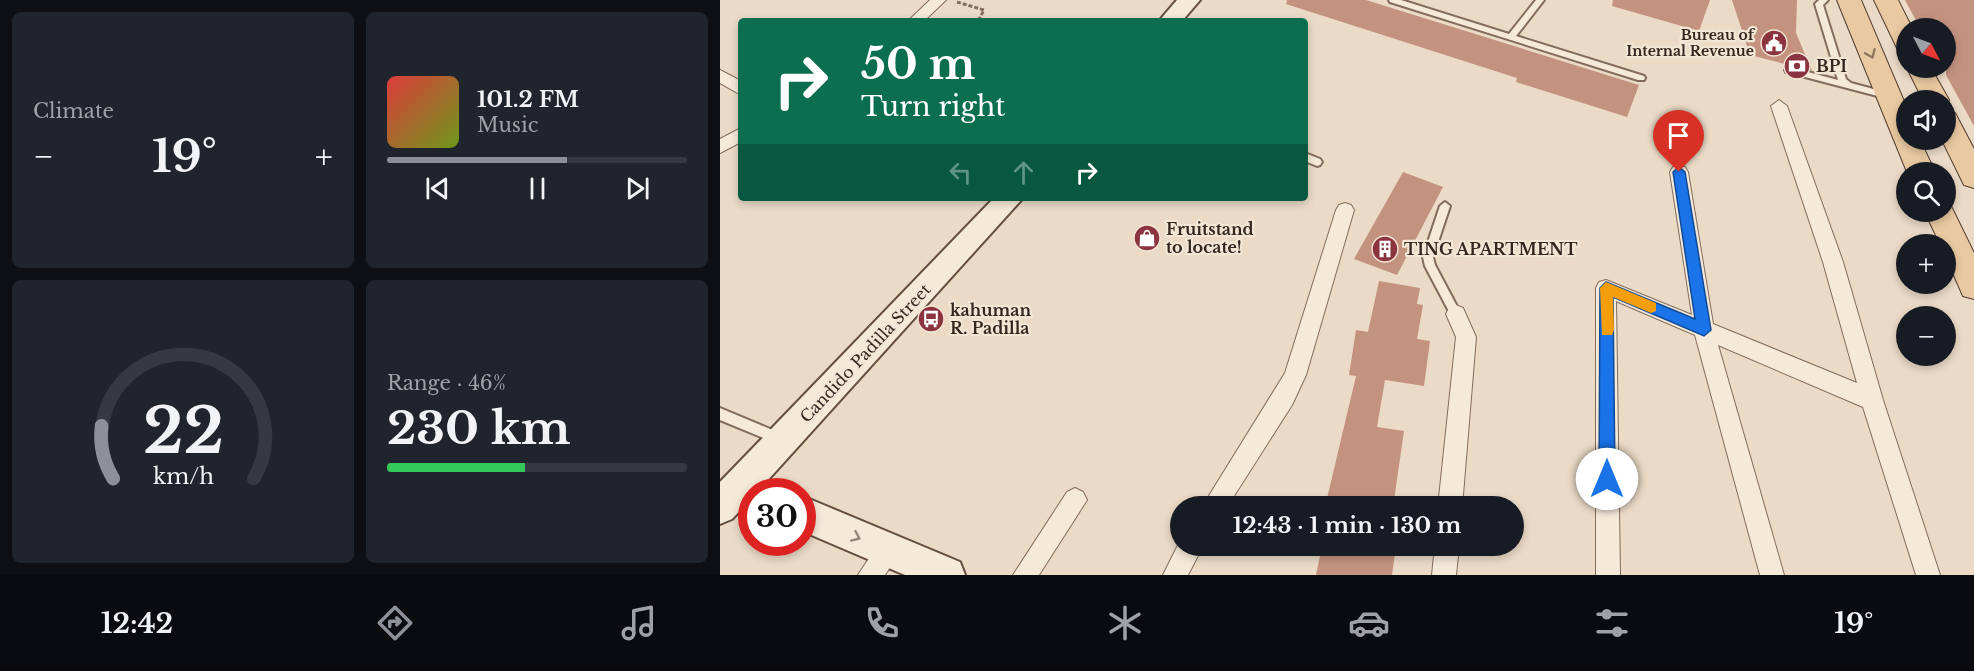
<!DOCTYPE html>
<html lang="en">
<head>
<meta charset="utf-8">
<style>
	:root { --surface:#171b24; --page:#20242c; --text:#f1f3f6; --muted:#9ea1a6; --line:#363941; --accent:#8c9099 }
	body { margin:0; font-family:"Libre Baskerville",serif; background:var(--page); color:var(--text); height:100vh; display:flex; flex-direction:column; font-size:22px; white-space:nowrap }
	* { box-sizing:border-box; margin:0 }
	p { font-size:20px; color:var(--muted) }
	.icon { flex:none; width:33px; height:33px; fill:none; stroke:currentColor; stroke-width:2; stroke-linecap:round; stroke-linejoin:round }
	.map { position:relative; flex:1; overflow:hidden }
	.panel { display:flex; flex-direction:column; gap:12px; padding:12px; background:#0d0f14; width:720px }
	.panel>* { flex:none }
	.guide { position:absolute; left:18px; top:18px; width:570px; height:183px; border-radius:6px; box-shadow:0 3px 9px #0003; background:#0b6e4f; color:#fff; overflow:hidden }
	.needle { width:39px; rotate:131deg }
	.controls { position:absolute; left:1176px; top:18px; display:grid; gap:12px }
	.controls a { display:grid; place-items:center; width:60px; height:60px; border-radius:50%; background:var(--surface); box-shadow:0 3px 9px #0003; font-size:30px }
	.speed { position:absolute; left:18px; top:478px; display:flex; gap:12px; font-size:30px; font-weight:700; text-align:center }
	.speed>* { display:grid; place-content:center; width:78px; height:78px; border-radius:50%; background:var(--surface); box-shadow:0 3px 9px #0003; line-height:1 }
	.speed .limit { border:9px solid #d22; background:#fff; color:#111 }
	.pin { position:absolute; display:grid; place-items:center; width:51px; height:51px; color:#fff; margin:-62px -26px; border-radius:50% 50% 50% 0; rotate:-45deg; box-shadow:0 0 6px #0007 }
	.pin .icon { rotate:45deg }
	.me { position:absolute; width:66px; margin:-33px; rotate:0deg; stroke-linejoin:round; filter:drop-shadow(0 0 4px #0008) }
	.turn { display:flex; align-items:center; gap:21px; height:126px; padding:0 24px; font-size:27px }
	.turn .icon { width:78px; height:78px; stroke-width:2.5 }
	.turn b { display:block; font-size:42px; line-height:51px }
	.lanes { display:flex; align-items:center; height:57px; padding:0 24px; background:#0003; justify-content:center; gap:30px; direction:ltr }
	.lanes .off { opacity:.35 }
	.big { font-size:45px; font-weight:800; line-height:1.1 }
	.panel .widget { flex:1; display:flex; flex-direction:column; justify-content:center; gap:9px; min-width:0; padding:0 21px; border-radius:9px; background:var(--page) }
	.panel .dial { align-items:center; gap:0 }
	.dial svg { height:156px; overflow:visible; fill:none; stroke:var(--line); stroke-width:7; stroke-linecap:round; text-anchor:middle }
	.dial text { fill:var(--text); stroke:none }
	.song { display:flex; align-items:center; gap:18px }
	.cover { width:72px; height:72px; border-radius:9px; background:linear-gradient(135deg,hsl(0 70% 55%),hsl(80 70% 35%)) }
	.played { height:6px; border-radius:3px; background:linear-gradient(90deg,var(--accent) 60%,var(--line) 60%) }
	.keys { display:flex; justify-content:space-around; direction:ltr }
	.heat { display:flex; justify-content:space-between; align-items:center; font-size:33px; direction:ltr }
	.charge { height:9px; border-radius:4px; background:linear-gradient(90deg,#34c759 46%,var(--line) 0) }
	.panel .tiles { flex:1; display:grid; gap:12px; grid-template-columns:repeat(2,1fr) }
	.trip { position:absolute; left:450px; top:496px; width:354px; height:60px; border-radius:30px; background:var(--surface); box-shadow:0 3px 9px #0003; font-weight:800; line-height:60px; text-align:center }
	.tab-bar { display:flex; height:96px; justify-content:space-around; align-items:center; background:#090b0e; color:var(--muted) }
	.tab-bar .icon { width:42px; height:42px }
	.tab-bar .selected { color:var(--accent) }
	.tab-bar b { font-size:27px; color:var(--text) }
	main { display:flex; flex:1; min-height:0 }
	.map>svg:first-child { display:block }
</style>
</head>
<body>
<main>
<section class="panel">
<div class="tiles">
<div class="widget"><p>Climate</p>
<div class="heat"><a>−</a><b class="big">19°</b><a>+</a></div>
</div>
<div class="widget">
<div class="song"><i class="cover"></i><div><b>101.2 FM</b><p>Music</p></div></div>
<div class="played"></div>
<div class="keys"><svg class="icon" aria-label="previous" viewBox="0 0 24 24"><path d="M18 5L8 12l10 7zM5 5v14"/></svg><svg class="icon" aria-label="pause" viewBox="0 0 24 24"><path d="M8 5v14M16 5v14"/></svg><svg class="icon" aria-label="next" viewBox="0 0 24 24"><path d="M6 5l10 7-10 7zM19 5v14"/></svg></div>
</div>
<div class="widget dial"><svg viewBox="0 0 100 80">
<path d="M14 69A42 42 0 1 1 86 69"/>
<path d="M14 69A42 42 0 0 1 8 42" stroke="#8c9099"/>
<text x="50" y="56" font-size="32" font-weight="700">22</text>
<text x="50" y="72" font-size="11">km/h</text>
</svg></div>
<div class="widget"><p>Range · 46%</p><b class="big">230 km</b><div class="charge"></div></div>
</div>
</section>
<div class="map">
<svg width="1254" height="575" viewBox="0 0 1254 575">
	<rect width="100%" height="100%" fill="#eadac6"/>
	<g fill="#c4937f">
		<polygon points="567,0 646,0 919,85 907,117 796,82 797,78 566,4"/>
		<polygon points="893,0 990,0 979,31 892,6"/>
		<polygon points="1012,0 1077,0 1076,33 1092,71 1030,55"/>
		<polygon points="1185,0 1254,0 1254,126 1226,75 1226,28 1200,28"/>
		<polygon points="683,172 723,187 677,275 634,259"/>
		<polygon points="659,281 700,288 697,304 703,305 697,339 710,341 704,386 665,380 657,427 684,431 673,507 605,507 636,376 629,375 636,330 648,332"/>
		<polygon points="602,546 676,546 672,575 596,575"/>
	</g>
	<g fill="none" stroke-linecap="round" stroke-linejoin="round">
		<defs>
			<g id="lane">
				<polygon points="669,0 681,0 789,34 816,0 824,0 796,36 924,76 925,78 924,80 918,80 670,2"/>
				<polygon points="1099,0 1108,0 1103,5 1126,79 1131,83 1172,94 1172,98 1169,99 1066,72 1065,70 1069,67 1118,80 1095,4"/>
				<polygon points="585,153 600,159 602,162 600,165 597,166 585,161"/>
				<polygon points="725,202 730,206 713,257 715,265 741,314 740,317 736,319 732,317 705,266 703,257 720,206"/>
				<polygon points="0,408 62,434 64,438 62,442 58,444 0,420"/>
			</g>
			<g id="street">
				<polygon points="210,0 226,0 204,21 188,21"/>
				<polygon points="0,70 21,81 21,95 0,83"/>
				<polygon points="1059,100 1067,106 1123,262 1163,400 1220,575 1196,575 1143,407 998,345 1064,575 1040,575 975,335 896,301 900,575 876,575 876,288 879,282 886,280 972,315 950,172 953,167 965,167 968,172 993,324 1137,383 1103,262 1051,106"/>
				<polygon points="21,128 21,142 0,153 0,139"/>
				<polygon points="625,203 631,205 634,210 586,375 572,405 507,507 482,507 565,373 616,210 619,205"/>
				<polygon points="736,305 743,308 756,337 742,507 718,507 736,337 726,314 729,308"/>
				<polygon points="355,488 363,492 367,500 319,575 293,575 347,492"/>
				<polygon points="168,540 177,543 180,552 165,575 138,575 159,543"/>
				<polygon points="460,541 460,546 483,546 468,575 443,575"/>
				<polygon points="715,546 739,546 736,575 712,575"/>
			</g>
			<g id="secondary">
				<polygon points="457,0 480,0 462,21 439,21"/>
				<polygon points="274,198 303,198 37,492 32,492 32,498 12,519 0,524 0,482"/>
				<polygon points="82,496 240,562 245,575 185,575 82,531"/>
			</g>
			<g id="primary">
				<polygon points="1117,0 1141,0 1186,106 1186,140 1200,140 1215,172 1187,172"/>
				<polygon points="1154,0 1178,0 1192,28 1186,28 1186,50 1177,48"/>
				<polygon points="1187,68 1211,68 1229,100 1226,106 1226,100 1203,100"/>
				<polygon points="1226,110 1235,113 1254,149 1254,188 1244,185 1222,140 1226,140"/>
				<polygon points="1226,202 1230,204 1254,253 1254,299 1243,296 1226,257 1226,244 1220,244 1205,212 1226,212"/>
			</g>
		</defs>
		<use href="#lane" stroke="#836c5d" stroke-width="4"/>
		<use href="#street" stroke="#836c5d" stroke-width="2"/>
		<use href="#secondary" stroke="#654e40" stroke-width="4"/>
		<use href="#primary" stroke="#513c31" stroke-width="2"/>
		<polyline stroke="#836c5d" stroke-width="3" stroke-dasharray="4 2" stroke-linecap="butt" points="237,2 264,10 258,21"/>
		<use href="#lane" fill="#f5e9d8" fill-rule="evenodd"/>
		<use href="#street" fill="#f5e9d8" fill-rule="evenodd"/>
		<use href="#secondary" fill="#f5e9d8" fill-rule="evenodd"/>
		<use href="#primary" fill="#e9c9a1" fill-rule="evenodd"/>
	</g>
	<defs><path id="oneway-chevron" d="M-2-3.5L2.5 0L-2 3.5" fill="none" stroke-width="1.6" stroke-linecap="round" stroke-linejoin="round" transform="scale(1.5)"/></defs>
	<use stroke="#8f7860" href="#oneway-chevron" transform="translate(1151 54) rotate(67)"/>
	<use stroke="#95887c" href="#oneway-chevron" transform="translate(136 537) rotate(24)"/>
	<polygon fill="#1a73e8" stroke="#114b97" stroke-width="1.5" points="959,167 965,172 991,330 984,336 893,297 895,479 893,485 887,487 882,485 879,479 880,288 886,282 975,319 953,172"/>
	<polygon fill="#f59e0b" points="886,282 936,303 936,311 931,313 893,297 894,330 892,335 882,335 880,288"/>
	<defs>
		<symbol id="civic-disc" viewBox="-11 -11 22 22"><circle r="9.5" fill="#8c3340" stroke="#f2e6d5"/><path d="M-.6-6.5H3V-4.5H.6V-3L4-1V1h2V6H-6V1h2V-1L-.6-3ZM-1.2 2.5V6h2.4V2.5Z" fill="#fff"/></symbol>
		<symbol id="bank-disc" viewBox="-11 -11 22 22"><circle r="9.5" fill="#8c3340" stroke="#f2e6d5"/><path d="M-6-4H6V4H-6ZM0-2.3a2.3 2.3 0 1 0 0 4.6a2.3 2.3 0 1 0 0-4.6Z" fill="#fff"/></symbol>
		<symbol id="shop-disc" viewBox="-11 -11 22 22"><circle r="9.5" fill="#8c3340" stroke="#f2e6d5"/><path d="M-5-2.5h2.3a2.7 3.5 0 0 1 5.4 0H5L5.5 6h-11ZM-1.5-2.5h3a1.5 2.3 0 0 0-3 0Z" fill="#fff"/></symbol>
		<symbol id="building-disc" viewBox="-11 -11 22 22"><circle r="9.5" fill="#8c3340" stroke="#f2e6d5"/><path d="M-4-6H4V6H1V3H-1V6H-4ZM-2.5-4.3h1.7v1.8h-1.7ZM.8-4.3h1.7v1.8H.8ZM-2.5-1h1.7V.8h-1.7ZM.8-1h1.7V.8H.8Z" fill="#fff"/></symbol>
		<symbol id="bus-disc" viewBox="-11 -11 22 22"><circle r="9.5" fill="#8c3340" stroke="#f2e6d5"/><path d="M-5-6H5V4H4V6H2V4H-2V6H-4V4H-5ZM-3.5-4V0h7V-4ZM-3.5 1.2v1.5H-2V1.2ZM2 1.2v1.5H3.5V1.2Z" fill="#fff"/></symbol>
	</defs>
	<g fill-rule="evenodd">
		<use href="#civic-disc" x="1039" y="28" width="30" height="30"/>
		<use href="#bank-disc" x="1062" y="51" width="30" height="30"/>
		<use href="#shop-disc" x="412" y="223" width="30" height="30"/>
		<use href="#building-disc" x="650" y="234" width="30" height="30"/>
		<use href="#bus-disc" x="196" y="304" width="30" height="30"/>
	</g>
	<g text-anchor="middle" stroke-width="4.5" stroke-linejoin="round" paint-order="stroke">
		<g font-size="14" font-weight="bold" fill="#352720" stroke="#f2e6d5" text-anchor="end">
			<text x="1034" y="40">Bureau of<tspan x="1034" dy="16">Internal Revenue</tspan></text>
		</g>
		<g font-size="16" font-weight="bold" fill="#352720" stroke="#f2e6d5" text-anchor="start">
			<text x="1096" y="72">BPI</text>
			<text x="446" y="235">Fruitstand<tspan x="446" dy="18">to locate!</tspan></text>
			<text x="684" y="255">TING APARTMENT</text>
			<text x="230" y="316">kahuman<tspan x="230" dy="18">R. Padilla</tspan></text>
		</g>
		<g font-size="16" fill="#352720" stroke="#f2e6d5">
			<text transform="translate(145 353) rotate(-47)" y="6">Candido Padilla Street</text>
		</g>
	</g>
</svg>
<div class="controls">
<a><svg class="needle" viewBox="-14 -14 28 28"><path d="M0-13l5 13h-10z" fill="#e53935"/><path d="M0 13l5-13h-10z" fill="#9ea1a6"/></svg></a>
<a><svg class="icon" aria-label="sound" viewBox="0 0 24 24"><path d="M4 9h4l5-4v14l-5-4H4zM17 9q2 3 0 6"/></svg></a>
<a><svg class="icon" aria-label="search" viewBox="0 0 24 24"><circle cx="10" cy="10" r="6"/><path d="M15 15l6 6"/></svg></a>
<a>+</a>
<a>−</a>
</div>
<div class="speed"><div class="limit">30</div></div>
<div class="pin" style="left:959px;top:172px;background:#d93025"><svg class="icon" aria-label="arrive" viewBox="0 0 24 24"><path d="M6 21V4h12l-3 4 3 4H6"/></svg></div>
<svg class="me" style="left:887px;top:479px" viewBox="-20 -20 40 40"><circle r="19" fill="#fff"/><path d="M0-13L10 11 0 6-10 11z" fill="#1a73e8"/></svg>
<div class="trip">12:43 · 1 min · 130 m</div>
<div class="guide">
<div class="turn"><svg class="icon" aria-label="right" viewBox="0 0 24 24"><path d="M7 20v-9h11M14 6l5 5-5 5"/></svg><div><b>50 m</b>Turn right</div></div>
<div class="lanes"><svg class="icon off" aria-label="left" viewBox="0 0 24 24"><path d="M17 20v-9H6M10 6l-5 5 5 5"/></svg><svg class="icon off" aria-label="ahead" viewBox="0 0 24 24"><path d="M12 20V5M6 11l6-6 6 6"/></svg><svg class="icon" aria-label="right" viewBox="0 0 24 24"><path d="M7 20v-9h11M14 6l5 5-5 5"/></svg></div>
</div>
</div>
</main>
<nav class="tab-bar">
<b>12:42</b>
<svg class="icon selected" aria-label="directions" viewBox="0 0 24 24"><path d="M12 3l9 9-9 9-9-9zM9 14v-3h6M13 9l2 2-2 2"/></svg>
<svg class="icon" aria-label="music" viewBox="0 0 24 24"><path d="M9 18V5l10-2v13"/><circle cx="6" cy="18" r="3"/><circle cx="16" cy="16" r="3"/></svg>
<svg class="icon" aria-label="phone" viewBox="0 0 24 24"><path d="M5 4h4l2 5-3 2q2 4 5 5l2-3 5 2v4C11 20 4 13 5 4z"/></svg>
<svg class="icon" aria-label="climate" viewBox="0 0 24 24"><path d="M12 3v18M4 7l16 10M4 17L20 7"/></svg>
<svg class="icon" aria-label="car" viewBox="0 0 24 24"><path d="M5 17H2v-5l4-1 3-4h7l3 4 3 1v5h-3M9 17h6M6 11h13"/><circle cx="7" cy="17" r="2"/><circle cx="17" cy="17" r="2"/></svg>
<svg class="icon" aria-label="filters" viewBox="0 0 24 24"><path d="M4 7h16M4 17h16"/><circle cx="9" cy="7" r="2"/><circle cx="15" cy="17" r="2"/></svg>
<b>19°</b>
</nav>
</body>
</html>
